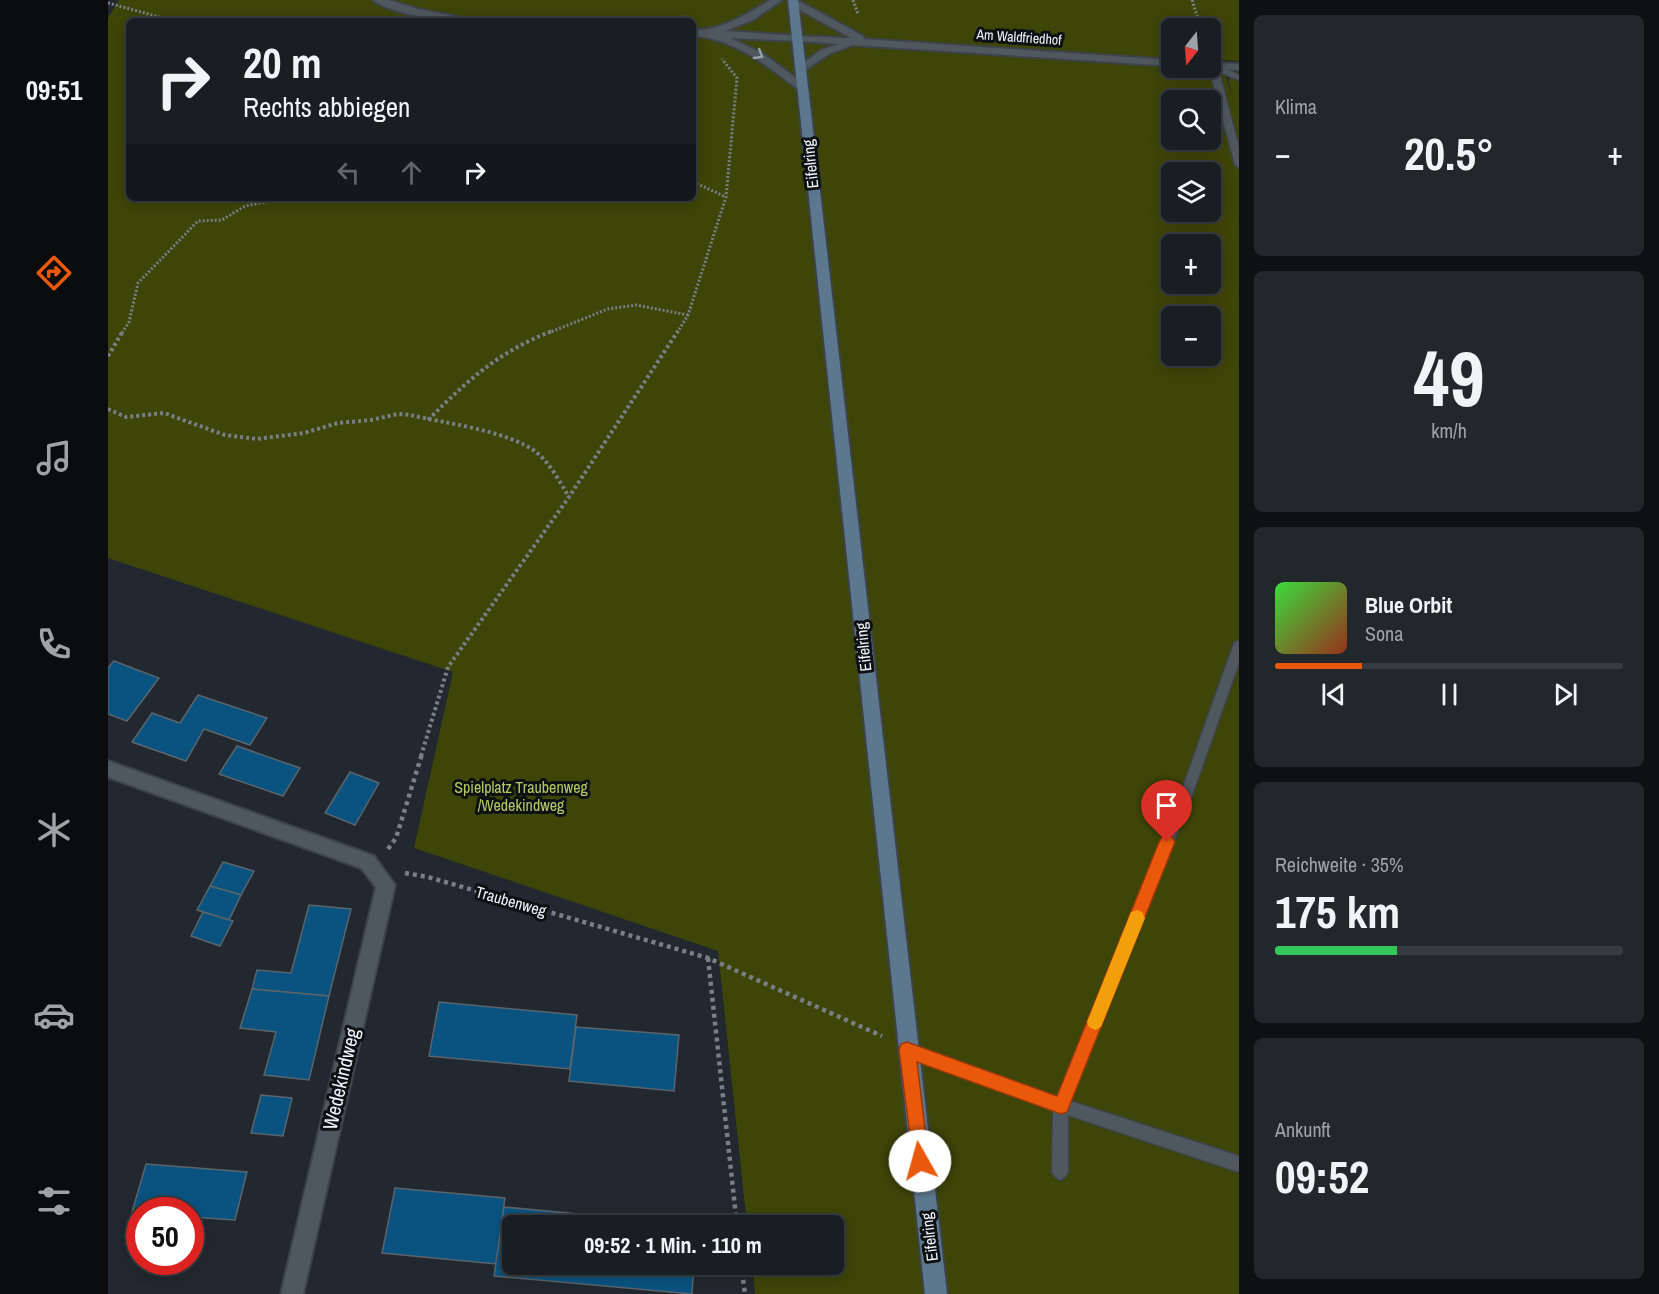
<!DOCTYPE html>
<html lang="de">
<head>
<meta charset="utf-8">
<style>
	:root { --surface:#191e23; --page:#22272b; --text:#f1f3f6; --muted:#9fa2a6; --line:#373c41; --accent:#ea580c }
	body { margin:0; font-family:"Archivo Narrow",sans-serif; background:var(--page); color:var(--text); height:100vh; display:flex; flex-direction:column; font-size:22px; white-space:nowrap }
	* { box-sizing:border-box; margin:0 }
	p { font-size:20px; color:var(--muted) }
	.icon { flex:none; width:33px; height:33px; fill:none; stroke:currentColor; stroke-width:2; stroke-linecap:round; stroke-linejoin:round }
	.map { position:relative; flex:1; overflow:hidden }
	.details { display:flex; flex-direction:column; gap:15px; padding:15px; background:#0e1013; width:420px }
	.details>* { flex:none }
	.hud { position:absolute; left:18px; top:18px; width:570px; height:183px; border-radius:9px; box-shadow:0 3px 15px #0003,0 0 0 2px var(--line); background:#191e23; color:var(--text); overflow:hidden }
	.needle { width:39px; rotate:197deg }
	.buttons { position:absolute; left:1053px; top:18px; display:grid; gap:12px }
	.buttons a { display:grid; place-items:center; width:60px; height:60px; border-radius:9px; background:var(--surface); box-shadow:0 3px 15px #0003,0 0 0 2px var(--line); font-size:30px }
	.speed { position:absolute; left:18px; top:1197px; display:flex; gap:12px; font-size:30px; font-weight:700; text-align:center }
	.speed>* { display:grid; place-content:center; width:78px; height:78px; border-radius:50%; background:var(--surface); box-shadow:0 3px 15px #0003,0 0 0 2px var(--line); line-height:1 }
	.speed .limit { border:9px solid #d22; background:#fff; color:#111 }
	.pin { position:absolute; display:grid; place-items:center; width:51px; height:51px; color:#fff; margin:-62px -26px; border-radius:50% 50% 50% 0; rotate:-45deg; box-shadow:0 0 6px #0007 }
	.pin .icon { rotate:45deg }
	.me { position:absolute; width:66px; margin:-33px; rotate:353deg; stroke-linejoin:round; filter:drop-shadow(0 0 4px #0008) }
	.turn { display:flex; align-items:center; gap:21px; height:126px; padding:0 18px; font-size:27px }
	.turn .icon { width:78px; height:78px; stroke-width:2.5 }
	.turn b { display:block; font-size:42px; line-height:51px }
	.lanes { display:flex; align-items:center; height:57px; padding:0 18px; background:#0003; justify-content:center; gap:30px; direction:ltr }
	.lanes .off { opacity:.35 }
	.big { font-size:45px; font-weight:700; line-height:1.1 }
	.details .tile { flex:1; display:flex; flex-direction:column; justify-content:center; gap:9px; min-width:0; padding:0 21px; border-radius:9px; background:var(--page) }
	.details .dial { align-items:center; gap:0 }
	.dial b { font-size:78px; line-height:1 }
	.song { display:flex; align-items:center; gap:18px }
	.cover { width:72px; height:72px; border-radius:9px; background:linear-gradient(135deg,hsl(120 70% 55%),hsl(10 70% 35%)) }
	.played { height:6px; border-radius:3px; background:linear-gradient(90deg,var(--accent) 25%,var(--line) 25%) }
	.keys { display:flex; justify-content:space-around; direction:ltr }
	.heat { display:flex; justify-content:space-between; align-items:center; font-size:33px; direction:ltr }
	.charge { height:9px; border-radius:4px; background:linear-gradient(90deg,#34c759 35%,var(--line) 0) }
	.trip { position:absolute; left:394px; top:1215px; width:342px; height:60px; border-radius:9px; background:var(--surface); box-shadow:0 3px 15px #0003,0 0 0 2px var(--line); font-weight:700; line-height:60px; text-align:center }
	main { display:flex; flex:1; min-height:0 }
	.menu { display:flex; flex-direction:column; width:108px; justify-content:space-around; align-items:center; background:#0a0c0e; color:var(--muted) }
	.menu .icon { width:42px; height:42px }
	.menu .selected { color:var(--accent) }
	.menu b { font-size:27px; color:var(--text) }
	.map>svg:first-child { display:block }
</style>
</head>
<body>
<main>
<nav class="menu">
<b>09:51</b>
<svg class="icon selected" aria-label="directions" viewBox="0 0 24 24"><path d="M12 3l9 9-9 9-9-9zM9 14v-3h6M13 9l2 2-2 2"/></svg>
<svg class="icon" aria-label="music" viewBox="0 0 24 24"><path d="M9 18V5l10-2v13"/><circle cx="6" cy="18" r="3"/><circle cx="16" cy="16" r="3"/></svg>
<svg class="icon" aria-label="phone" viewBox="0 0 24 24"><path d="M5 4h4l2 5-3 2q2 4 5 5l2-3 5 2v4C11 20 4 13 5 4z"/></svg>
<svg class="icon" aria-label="climate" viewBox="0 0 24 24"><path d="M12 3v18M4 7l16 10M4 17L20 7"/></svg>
<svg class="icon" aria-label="car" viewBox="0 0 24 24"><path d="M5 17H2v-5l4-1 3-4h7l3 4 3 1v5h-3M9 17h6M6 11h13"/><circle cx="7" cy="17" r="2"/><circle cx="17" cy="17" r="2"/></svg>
<svg class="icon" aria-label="filters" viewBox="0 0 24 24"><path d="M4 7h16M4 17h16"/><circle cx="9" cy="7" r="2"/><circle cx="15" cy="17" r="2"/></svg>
</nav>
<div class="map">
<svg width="1131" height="1294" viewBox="0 0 1131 1294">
	<rect width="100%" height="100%" fill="#21282f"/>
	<path fill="#3d4508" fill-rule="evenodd" d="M11 0H1131V61L1112 60 1125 99 1120 80 1131 72V1294H647L644 1265 726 1264V1226L639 1225 610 951 306 848 345 672 0 558V18ZM21 21H585V198H21ZM1064 28H1102V68H1064ZM1064 100H1102V140H1064ZM1064 172H1102V212H1064ZM1064 244H1102V284H1064ZM1064 316H1102V356H1064Z"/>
	<g fill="#0a5381" stroke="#5b646b" stroke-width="1.5">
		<polygon points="6,661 51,678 19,721 0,714 0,668"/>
		<polygon points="90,695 159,718 142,745 96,729 78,761 24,742 44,713 72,723"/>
		<polygon points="129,746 192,768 175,796 111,774"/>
		<polygon points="242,772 271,783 247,825 217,813"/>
		<polygon points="115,862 146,871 133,895 102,886"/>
		<polygon points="102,886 133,895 121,920 89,910"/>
		<polygon points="201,905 243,909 221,996 144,989 149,970 183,973"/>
		<polygon points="95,912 125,921 112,946 83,936"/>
		<polygon points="144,989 221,996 201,1080 156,1075 168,1032 132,1028"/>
		<polygon points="331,1002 469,1015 462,1069 321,1056"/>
		<polygon points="468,1027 571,1035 566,1091 461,1081"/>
		<polygon points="153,1095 184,1098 175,1136 143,1133"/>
		<polygon points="38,1164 139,1172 127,1220 82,1217 82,1210 24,1212"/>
		<polygon points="287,1188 397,1198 388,1264 274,1253"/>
		<polygon points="396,1207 588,1225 405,1226 405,1264 586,1264 584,1294 386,1276"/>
	</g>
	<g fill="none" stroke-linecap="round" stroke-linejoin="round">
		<defs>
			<g id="service">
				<polygon points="1102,64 1108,64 1131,75 1131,80 1111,72 1131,148 1131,168 1127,165 1101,68"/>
				<polygon points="1131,641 1131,663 1083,798 962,1101 1131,1156 1131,1172 960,1115 960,1172 957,1177 952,1180 947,1177 944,1172 945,1110 799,1057 794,1055 792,1050 794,1045 799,1043 949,1097 1071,798 1125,646 1127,642"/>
			</g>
			<g id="minor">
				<polygon points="681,0 689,0 755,36 756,39 1064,60 1064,66 745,45 721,54 693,73 689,72 689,68 713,50 731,44 690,41 684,38 686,36 743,38 681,4"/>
				<polygon points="1102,63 1131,64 1131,70 1098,68 1102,68"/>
				<polygon points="0,761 266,856 287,885 195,1294 173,1294 268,887 253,868 0,777"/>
			</g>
			<g id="tertiary">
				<path d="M265 0H281L310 9 360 19 361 21C338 21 283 15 265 0Z"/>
				<path d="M662 0H674L645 20 617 31 694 36 696 38 690 41 622 38 654 53 699 86V90H691C660 66 625 38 585 36V30C612 31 638 15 662 0Z"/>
			</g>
			<polygon id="secondary" points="680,0 690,0 839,1294 817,1294"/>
		</defs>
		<use href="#service" stroke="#3d4349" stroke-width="3"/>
		<use href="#minor" stroke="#3d4349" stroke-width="4"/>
		<use href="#tertiary" stroke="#3d4349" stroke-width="4"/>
		<use href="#secondary" stroke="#3d4349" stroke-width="4"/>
		<g stroke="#797f85" stroke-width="3" stroke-dasharray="2 2" stroke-linecap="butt">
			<polyline points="745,0 750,14"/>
			<polyline points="1084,0 1093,28"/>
			<polyline points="0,3 66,21"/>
			<polyline points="558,21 559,18 577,17"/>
			<polyline points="585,182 618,197"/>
			<polyline points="14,333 21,322 30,283 90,221 114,220 137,206 179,198"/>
			<polyline points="440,333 500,309 528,305 580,315"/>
			<polyline points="569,333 580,315 618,197 629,78 614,59"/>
		</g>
		<g stroke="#797f85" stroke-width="4" stroke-dasharray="3 3" stroke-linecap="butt">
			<polyline points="0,356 15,331"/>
			<path d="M0 409 18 417 56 413 117 435 149 439 196 433 230 423 263 420 290 414 302 415C336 423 401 431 428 452 442 463 452 482 461 497"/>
			<path d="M320 420C360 380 390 352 444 331"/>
			<polyline points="313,756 340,667 461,497 570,331"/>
		</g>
		<g stroke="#797f85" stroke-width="4.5" stroke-dasharray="4 4" stroke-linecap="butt">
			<polyline points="280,849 288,838 314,754"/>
			<polyline points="297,873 320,877 600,958 774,1036"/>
			<polyline points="600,958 629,1226"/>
			<polyline points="633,1264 637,1294"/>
		</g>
		<use href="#service" fill="#4f585f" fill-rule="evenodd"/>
		<use href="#minor" fill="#4f585f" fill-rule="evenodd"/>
		<use href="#tertiary" fill="#4f585f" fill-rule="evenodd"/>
		<use href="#secondary" fill="#5d788e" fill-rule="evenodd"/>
	</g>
	<defs><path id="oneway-chevron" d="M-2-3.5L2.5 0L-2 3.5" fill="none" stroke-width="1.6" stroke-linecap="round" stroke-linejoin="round" transform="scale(1.5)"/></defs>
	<use stroke="#979fa5" href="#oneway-chevron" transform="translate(651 55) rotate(31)"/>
	<polygon fill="#ea580c" stroke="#983908" stroke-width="1.5" points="1059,835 1064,837 1067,842 959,1112 953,1114 809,1062 821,1161 818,1167 812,1170 806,1167 791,1050 793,1044 799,1042 949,1096 1051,842 1054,837"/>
	<polygon fill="#f59e0b" points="1029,910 1034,912 1037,918 993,1027 987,1030 981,1027 979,1022 1023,912"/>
	<g text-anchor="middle" stroke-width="6" stroke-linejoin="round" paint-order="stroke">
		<g font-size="14" fill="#f0f5fa" stroke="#0d1114">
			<text transform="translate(911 37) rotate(4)" y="5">Am Waldfriedhof</text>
		</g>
		<g font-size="16" fill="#f0f5fa" stroke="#0d1114">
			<text transform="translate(702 164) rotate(-96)" y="6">Eifelring</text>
			<text transform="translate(755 647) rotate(-96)" y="6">Eifelring</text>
			<text transform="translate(403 901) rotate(16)" y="6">Traubenweg</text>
			<text transform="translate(821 1237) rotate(-97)" y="6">Eifelring</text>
		</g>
		<g font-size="16" fill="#b8c962" stroke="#0d1114">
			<text x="413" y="793">Spielplatz Traubenweg<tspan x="413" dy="18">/Wedekindweg</tspan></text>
		</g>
		<g font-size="20" fill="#f0f5fa" stroke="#0d1114">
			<text transform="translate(233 1079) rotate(-77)" y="7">Wedekindweg</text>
		</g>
	</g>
</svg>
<div class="buttons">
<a><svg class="needle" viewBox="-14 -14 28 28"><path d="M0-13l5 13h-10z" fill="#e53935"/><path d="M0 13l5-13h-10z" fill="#9fa2a6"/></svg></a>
<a><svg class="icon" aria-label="search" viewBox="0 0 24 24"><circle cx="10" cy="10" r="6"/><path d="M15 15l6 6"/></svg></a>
<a><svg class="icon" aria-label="layers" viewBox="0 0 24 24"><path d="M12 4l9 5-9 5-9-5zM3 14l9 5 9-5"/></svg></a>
<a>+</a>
<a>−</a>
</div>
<div class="speed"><div class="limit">50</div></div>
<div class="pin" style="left:1059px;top:842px;background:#d93025"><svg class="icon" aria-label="arrive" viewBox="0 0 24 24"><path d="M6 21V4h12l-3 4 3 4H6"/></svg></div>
<svg class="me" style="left:812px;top:1161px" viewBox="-20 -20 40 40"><circle r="19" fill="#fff"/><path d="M0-13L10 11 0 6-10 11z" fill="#ea580c"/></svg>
<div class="trip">09:52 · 1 Min. · 110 m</div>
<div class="hud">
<div class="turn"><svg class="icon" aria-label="right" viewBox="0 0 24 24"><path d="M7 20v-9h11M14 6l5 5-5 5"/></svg><div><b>20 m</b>Rechts abbiegen</div></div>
<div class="lanes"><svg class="icon off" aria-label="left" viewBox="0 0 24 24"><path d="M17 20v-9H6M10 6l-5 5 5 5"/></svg><svg class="icon off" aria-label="ahead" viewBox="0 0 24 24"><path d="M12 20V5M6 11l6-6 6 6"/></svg><svg class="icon" aria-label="right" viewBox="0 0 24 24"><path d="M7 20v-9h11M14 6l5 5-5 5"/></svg></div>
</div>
</div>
<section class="details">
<div class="tile"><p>Klima</p>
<div class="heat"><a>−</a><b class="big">20.5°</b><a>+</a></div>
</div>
<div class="tile dial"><b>49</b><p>km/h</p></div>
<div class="tile">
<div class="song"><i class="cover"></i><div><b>Blue Orbit</b><p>Sona</p></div></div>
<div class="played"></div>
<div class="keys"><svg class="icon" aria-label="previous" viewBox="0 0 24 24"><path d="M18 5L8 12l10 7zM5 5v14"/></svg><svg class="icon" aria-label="pause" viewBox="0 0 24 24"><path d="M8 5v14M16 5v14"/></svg><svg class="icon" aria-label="next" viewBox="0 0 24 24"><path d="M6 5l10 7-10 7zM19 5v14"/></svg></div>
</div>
<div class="tile"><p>Reichweite · 35%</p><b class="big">175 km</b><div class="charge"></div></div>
<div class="tile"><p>Ankunft</p><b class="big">09:52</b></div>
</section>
</main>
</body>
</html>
